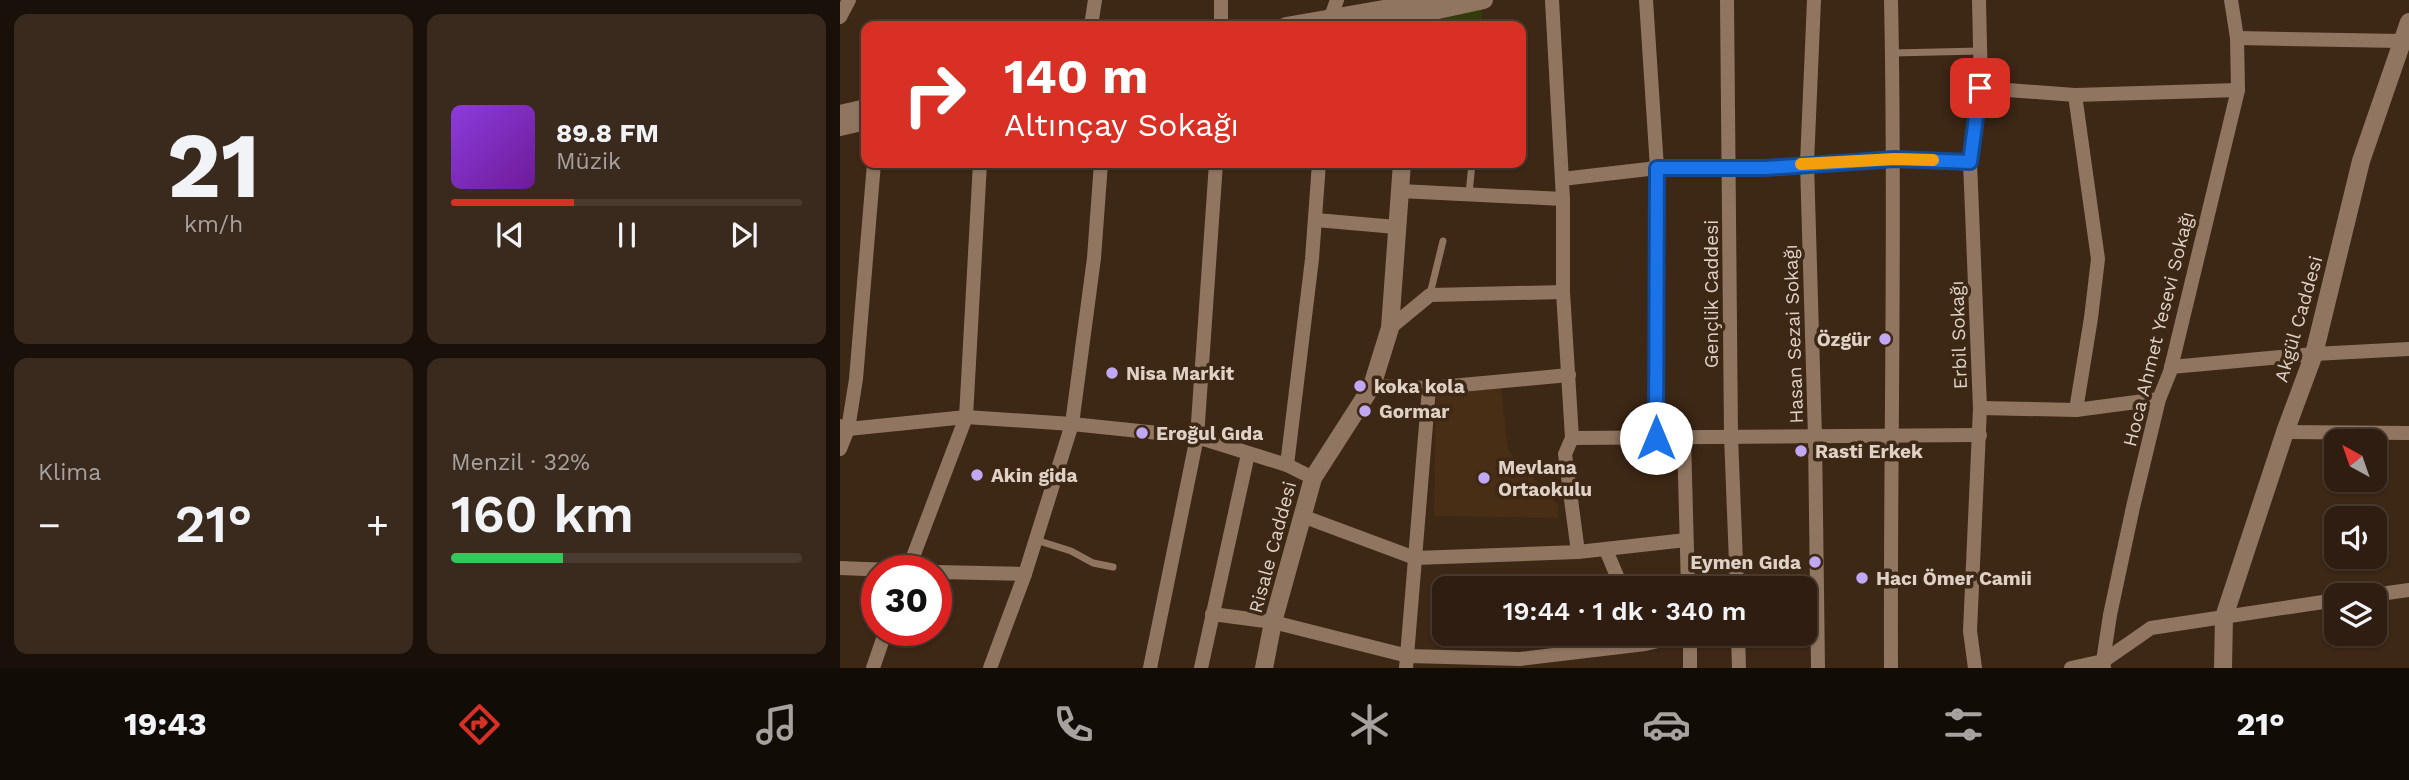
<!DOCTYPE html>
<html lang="tr">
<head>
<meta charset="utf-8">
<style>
	:root { --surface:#2e1d10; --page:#3a2a1e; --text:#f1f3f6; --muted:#a7a29f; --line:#493b30; --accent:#d93025 }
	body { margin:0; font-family:"Work Sans",sans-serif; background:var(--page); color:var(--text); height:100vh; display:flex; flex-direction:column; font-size:26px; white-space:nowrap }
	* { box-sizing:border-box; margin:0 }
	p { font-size:23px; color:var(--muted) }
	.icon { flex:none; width:38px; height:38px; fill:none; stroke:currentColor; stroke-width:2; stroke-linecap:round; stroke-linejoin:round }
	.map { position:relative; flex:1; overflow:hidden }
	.drawer { display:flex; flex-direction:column; gap:14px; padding:14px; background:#191009; width:840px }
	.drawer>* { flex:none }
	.hud { position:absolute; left:21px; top:21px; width:665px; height:147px; border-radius:14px; box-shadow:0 2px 5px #0004,0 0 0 2px var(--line); background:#d93025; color:#fff; overflow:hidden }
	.needle { width:46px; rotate:320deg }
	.buttons { position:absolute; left:1484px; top:429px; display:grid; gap:14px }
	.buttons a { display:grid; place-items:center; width:63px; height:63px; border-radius:14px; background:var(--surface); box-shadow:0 2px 5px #0004,0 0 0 2px var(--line); font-size:35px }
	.speed { position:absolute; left:21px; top:555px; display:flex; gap:14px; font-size:35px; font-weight:700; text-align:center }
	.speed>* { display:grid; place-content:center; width:91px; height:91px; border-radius:50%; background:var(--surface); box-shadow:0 2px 5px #0004,0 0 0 2px var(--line); line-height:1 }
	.speed .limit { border:10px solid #d22; background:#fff; color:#111 }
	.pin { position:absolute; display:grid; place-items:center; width:60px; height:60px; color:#fff; margin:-30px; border-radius:14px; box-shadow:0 4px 10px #0006 }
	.me { position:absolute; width:77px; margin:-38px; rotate:0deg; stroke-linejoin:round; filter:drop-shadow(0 0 5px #0008) }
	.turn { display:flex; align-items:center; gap:24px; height:147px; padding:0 28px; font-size:32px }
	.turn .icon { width:91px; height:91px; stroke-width:2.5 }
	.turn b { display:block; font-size:49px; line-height:60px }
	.big { font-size:52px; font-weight:600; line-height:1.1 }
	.drawer .card { flex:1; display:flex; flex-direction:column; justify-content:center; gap:10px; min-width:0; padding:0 24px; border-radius:14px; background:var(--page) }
	.drawer .dial { align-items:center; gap:0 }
	.dial b { font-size:91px; line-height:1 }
	.song { display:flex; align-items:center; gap:21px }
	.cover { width:84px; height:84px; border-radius:10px; background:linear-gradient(135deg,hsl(270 70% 55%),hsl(280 70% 35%)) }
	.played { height:7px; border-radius:4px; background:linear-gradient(90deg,var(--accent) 35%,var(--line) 35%) }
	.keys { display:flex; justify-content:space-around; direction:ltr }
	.heat { display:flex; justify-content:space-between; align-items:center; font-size:38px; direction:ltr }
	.charge { height:10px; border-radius:5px; background:linear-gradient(90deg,#34c759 32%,var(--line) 0) }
	.drawer .tiles { flex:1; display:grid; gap:14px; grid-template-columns:repeat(2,1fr) }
	.trip { position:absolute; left:592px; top:576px; width:385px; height:70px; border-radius:14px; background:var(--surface); box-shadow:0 2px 5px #0004,0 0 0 2px var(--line); font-weight:600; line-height:70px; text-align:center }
	.menu { display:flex; height:112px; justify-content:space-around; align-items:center; background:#120c06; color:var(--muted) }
	.menu .icon { width:49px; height:49px }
	.menu .on { color:var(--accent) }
	.menu b { font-size:32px; color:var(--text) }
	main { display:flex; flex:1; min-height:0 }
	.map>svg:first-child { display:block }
</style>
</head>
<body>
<main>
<section class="drawer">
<div class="tiles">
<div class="card dial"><b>21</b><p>km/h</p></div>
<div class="card">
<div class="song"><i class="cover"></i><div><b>89.8 FM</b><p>Müzik</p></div></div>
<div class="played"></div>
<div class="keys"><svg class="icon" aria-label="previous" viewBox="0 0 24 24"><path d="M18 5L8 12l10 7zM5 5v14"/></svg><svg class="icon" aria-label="pause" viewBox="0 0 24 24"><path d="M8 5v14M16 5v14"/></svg><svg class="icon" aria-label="next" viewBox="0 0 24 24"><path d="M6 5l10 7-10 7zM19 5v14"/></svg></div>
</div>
<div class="card"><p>Klima</p>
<div class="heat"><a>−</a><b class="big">21°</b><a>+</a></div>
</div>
<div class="card"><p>Menzil · 32%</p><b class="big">160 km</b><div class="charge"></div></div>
</div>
</section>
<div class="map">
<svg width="1569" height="668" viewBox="0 0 1569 668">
	<rect width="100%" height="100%" fill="#3d2715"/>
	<polygon fill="#492e16" points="661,388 668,450 718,505 718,518 594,516 596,395"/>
	<polygon fill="#333d0a" points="642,8 641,26 580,26 580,24"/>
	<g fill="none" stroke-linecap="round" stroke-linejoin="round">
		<g stroke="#907661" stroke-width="7">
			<polyline points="1052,53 1140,51"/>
			<polyline points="629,194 632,163"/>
			<polyline points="590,294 603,241"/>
			<polyline points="196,540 231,551 253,563 273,567"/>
		</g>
		<g stroke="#907661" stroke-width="14">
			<polyline points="381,0 381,26"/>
			<polyline points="712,0 723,199 723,292 732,438 725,454 738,552"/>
			<polyline points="806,0 817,168 816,438"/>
			<polyline points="887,0 891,436 897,588"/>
			<polyline points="974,0 967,163 975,437 978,668"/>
			<path d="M1051 0C1056 223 1050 445 1051 668"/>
			<polyline points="0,17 9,0"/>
			<polyline points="488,25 497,0"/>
			<polyline points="251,26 255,0"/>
			<polyline points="1397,38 1561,41"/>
			<polyline points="1141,88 1235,95 1398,90"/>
			<polyline points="1235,95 1258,259 1251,318 1236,410"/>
			<polyline points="722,179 817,168 926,168 1055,159 1130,162"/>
			<polyline points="560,191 723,199"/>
			<polyline points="476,220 556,227"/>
			<polyline points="550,328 590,295 723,292"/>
			<polyline points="1331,367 1474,354 1569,349"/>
			<polyline points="532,386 589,388 729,375"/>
			<polyline points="1140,408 1236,410 1319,399"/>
			<polyline points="0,426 8,429 126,417 232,424 357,437 447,465 473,478"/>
			<polyline points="1445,432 1569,433"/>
			<polyline points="732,438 1140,435"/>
			<polyline points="844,438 848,588"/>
			<polyline points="0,449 8,429 16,379 34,163"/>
			<polyline points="447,465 472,259 479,163"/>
			<polyline points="462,516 575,558 738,552 846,540"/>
			<polyline points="766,550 782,588"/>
			<polyline points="0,568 51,570"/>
			<polyline points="68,570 126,417 140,163"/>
			<polyline points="96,572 185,574"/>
			<polyline points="1533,595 1569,590"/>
			<polyline points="372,614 433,622 568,656 680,659 805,644 849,634"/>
			<polyline points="850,634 850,668"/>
			<polyline points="898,634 899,668"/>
			<polyline points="1262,662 1311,628 1496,600"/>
			<polyline points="33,668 46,630"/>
			<polyline points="150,668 185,574 232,424 254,258 261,163"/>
			<polyline points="310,668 357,437 376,163"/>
			<polyline points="361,668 408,454"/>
			<polyline points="566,668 589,388"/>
			<polyline points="1135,668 1130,631 1140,408 1130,162 1141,88 1139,0"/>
			<polyline points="1231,668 1263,661"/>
			<polyline points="1264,668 1263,661 1270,615 1293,507 1319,399 1330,372 1398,90 1397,38 1391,0"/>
		</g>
		<g stroke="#907661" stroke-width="18">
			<polyline points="424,668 433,622 473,478 532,386 550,328 562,163"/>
			<polyline points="1383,668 1384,617 1445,432 1474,354 1521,161 1569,22"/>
		</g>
		<g stroke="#907661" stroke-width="18">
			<polyline points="446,26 596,0"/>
			<polyline points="524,26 644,0"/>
			<polyline points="0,114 26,108"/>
			<polyline points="0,127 26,121"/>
		</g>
	</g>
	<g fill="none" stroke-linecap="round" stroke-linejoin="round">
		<defs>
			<polyline id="route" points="816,438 817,168 926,168 1055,159 1130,162 1140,88"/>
		</defs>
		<use href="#route" stroke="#114b97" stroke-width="18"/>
		<use href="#route" stroke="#1a73e8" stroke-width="12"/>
		<polyline stroke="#f59e0b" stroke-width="12" points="961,164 1055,159 1093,160"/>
	</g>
	<g fill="#c0a8f3" stroke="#3d2715" stroke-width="2.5">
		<circle cx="1045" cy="339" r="7"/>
		<circle cx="272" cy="373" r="7"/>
		<circle cx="520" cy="386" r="7"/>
		<circle cx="525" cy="411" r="7"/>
		<circle cx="302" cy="433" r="7"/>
		<circle cx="961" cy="451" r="7"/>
		<circle cx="137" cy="475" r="7"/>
		<circle cx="644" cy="478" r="7"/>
		<circle cx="975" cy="562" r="7"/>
		<circle cx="1022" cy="578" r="7"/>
	</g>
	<g text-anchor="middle" stroke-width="7" stroke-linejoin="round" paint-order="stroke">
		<g font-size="19" fill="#dfd1c6" stroke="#3d2715">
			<text transform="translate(871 294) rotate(-90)" y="7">Gençlik Caddesi</text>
			<text transform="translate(1458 319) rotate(-74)" y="7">Akgül Caddesi</text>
			<text transform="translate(1318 329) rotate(-76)" y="7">Hoca Ahmet Yesevi Sokağı</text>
			<text transform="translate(953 334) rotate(-92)" y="7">Hasan Sezai Sokağı</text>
			<text transform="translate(1118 335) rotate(-92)" y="7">Erbil Sokağı</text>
			<text transform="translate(432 547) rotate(-75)" y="7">Risale Caddesi</text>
		</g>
		<g font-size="19" font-weight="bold" fill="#dfd1c6" stroke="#3d2715" text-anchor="start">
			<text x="1031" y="346" text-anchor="end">Özgür</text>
			<text x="286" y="380">Nisa Markit</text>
			<text x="534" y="393">koka kola</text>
			<text x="539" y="418">Gormar</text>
			<text x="316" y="440">Eroğul Gıda</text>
			<text x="975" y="458">Rasti Erkek</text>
			<text x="658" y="474">Mevlana<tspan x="658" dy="22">Ortaokulu</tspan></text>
			<text x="151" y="482">Akin gida</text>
			<text x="961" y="569" text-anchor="end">Eymen Gıda</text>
			<text x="1036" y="585">Hacı Ömer Camii</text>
		</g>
	</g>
</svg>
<div class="buttons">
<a><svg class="needle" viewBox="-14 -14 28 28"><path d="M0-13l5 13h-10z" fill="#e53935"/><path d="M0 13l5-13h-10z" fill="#a7a29f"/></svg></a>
<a><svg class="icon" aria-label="sound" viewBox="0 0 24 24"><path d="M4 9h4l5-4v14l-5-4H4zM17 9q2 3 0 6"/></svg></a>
<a><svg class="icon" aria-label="layers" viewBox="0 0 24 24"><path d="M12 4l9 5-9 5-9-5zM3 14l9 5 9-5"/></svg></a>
</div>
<div class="speed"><div class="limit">30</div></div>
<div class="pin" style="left:1140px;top:88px;background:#d93025"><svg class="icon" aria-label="arrive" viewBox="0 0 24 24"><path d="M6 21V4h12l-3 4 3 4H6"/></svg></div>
<svg class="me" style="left:816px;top:438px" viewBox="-20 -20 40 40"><circle r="19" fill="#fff"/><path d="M0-13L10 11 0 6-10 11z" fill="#1a73e8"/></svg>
<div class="trip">19:44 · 1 dk · 340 m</div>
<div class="hud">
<div class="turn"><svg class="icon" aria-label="right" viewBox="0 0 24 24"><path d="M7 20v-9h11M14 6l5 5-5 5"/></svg><div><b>140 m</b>Altınçay Sokağı</div></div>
</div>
</div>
</main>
<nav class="menu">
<b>19:43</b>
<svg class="icon on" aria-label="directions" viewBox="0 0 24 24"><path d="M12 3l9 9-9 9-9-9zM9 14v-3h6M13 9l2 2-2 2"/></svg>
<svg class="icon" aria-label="music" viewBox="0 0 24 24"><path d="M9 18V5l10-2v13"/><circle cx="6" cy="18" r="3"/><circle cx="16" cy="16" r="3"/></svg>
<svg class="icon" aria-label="phone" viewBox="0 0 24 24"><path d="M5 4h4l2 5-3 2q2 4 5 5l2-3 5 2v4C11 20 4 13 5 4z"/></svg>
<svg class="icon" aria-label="climate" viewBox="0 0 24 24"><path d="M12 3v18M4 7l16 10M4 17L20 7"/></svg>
<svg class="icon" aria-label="car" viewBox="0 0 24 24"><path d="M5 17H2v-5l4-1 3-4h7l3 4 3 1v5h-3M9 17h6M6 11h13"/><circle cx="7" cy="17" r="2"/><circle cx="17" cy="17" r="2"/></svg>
<svg class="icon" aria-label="filters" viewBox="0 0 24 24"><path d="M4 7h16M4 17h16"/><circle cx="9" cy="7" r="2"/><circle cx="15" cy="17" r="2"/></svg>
<b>21°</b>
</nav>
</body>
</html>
